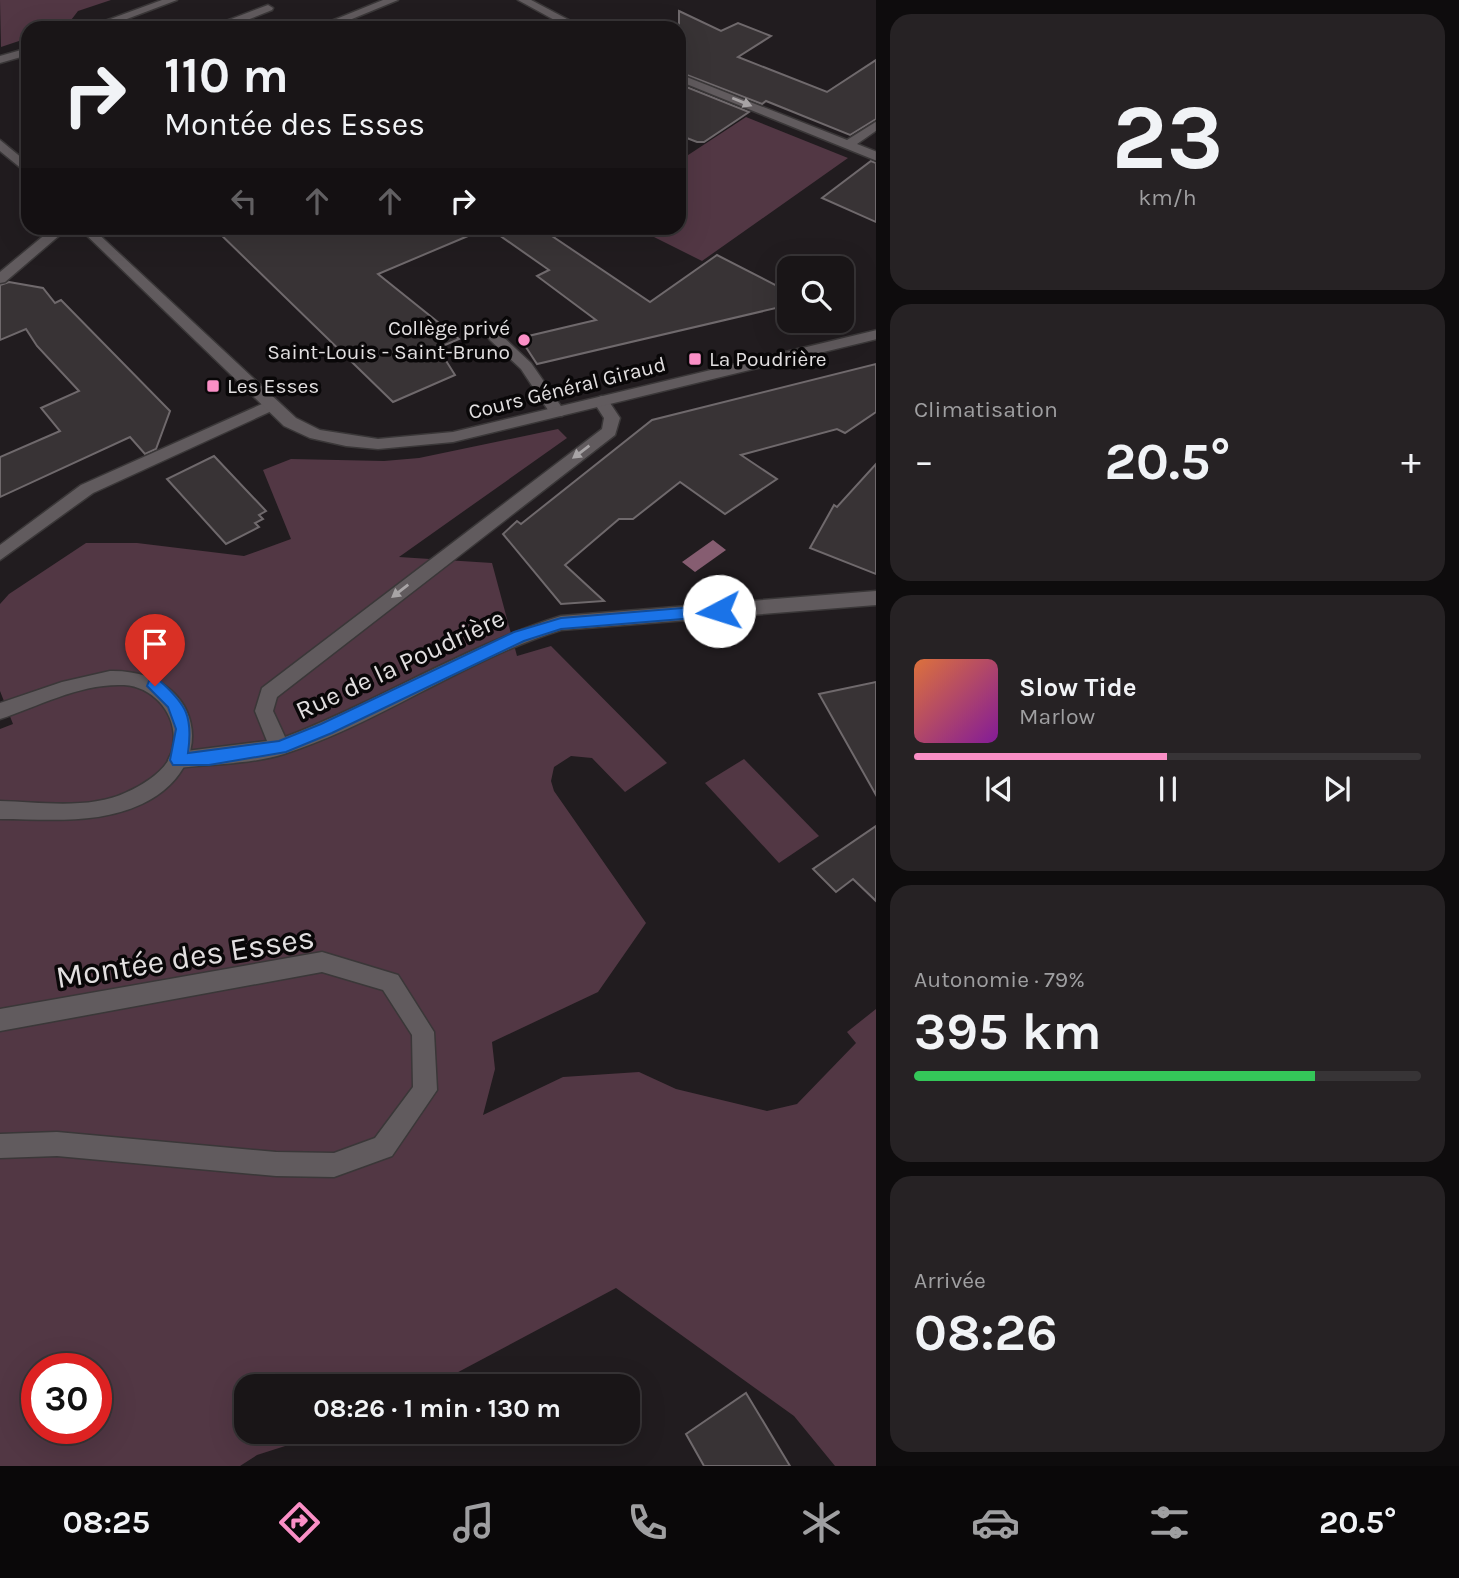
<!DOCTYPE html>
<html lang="fr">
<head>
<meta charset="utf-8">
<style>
	:root { --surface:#191517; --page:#262224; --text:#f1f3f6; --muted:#9f9fa1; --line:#373436; --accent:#fa8fc6 }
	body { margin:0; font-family:Karla,sans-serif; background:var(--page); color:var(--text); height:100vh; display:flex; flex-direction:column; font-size:26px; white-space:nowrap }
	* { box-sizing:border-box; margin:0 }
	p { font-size:23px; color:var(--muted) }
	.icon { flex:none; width:38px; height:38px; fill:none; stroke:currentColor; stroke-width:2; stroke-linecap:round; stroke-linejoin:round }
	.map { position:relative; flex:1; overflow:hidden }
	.drawer { display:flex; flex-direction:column; gap:14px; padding:14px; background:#0e0c0d; width:583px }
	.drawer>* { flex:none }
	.hud { position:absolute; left:21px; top:21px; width:665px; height:214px; border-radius:21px; box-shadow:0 7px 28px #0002,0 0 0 2px var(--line); background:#191517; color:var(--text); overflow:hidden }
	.controls { position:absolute; left:777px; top:256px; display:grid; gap:14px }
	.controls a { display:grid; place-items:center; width:77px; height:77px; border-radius:14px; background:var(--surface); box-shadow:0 7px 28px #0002,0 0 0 2px var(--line); font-size:35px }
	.speed { position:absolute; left:21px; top:1353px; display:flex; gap:14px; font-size:35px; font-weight:700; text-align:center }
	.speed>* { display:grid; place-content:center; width:91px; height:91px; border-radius:50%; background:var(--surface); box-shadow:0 7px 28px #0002,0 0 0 2px var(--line); line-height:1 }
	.speed .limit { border:10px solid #d22; background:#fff; color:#111 }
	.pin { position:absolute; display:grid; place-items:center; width:60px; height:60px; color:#fff; margin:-72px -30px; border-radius:50% 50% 50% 0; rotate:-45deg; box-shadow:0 0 7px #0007 }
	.pin .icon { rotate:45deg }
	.me { position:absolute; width:77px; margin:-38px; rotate:265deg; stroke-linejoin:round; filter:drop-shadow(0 0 5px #0008) }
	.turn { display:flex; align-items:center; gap:24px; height:147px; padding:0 28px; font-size:32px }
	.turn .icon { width:91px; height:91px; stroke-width:2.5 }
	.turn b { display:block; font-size:49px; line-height:60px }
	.lanes { display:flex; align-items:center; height:66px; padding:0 28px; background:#0003; justify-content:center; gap:35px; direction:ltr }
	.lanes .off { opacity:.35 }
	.big { font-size:52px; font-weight:700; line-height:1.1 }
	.drawer .widget { flex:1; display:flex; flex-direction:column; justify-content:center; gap:10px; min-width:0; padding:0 24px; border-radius:21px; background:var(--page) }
	.drawer .dial { align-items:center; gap:0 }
	.dial b { font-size:91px; line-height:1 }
	.song { display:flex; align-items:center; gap:21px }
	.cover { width:84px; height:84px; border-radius:10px; background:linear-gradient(135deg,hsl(20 70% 55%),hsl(290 70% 35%)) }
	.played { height:7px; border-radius:4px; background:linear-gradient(90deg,var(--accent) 50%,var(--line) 50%) }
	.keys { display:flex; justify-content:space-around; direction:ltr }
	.heat { display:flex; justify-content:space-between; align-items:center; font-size:38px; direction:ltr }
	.charge { height:10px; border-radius:5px; background:linear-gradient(90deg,#34c759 79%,var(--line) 0) }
	.trip { position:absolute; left:234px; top:1374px; width:406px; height:70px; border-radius:21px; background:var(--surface); box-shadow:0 7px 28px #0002,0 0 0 2px var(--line); font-weight:700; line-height:70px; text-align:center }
	.tabs { display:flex; height:112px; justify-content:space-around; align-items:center; background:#0a0809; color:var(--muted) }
	.tabs .icon { width:49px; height:49px }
	.tabs .active { color:var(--accent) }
	.tabs b { font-size:32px; color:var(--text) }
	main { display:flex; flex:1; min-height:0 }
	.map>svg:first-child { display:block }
</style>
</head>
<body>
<main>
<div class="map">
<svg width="877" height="1466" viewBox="0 0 877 1466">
	<rect width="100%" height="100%" fill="#211c1f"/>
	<g fill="#523744" fill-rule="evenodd">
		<polygon points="0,0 111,0 78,11 68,24 55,28 28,28 28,38 1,47"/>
		<polygon points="746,117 848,158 702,261 636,228 679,228 679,161"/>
		<path d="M558 429 567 438 399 557 492 563 517 656 551 646 667 763 625 792 592 758 571 756 554 767 551 781 554 791 646 923 598 992 492 1042 495 1069 483 1115 563 1077 639 1072 676 1089 767 1111 797 1104 856 1043 847 1032 876 1009V1466H835L794 1416 616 1288 432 1386H247V1432H329L257 1455 240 1466H0V729L13 724 0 691V604L9 594 86 543H137L244 556 291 539 263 470 291 459 384 461 419 458ZM37 1368H96V1428H37Z"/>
		<polygon points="744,759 819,836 779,863 705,783"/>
	</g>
	<polygon fill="#865d71" points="713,540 726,550 695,572 682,562"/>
	<g fill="#383335" stroke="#6f696c" stroke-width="2">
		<polygon points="679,11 721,31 738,23 771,36 738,57 827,92 876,60 876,119 850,135 766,101 762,104 679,72"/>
		<polygon points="679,84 749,112 704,142 697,142 679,135"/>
		<polygon points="871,161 876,163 876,222 822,198"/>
		<polygon points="214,228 487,228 378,274 459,339 438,348 455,375 393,402"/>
		<polygon points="489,228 540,228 650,302 717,255 789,292 789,305 537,364 520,338 596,320 537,276 549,270"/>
		<polygon points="9,282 43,288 55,303 61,300 170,411 156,449 145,454 130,437 0,497 0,457 60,431 41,408 79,391 37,346 26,329 0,340 0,285"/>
		<polygon points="876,364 876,412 845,433 837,429 741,455 777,479 725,514 680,482 633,519 619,519 565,565 604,601 561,604 503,534 517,521 521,524 652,420"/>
		<polygon points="214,456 266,511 259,515 263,519 255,523 259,527 226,544 167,479"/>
		<polygon points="876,464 876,574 810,548 834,505 837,507"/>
		<polygon points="876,682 876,795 819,694"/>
		<polygon points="876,826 876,901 853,879 836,892 813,869"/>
		<polygon points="746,1393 790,1466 704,1466 686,1434"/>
	</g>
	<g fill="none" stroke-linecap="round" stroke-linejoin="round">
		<defs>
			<g id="service">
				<polygon points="268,5 273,8 272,10 227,28 213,26"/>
				<polygon points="495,332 500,334 531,363 565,412 562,416 552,416 521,369 490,340 488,337"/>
				<polygon points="271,400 279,405 276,409 93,493 0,560 0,545 81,485"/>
			</g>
			<g id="minor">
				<polygon points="162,0 177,0 103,28 86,28"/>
				<polygon points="383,0 398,0 330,28 314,28"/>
				<polygon points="518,0 531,0 584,28 569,28"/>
				<polygon points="28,48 28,55 0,63 0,56"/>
				<polygon points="679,74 847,140 877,121 877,130 857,144 877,152 877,161 679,81"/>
				<path d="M601 396 606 397 620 418 615 435 277 697 273 711 285 737C379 701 465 646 561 616L877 591V605L561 630C464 660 380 723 284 754 253 764 211 764 178 768L171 766 168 760 171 754 178 752 267 741 255 711 262 688 602 429 604 418 593 401Z"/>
			</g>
			<polygon id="tertiary" points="79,228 92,228 296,418 320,430 378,439 453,432 877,330 877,339 453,442 378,449 346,446 310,438 284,426"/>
			<g id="secondary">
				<polygon points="0,140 28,163 28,174 0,151"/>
				<polygon points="53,228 68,228 5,282 0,283 0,272"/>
				<path d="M110 671C201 669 223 765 142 804 98 825 47 819 0 819V801C40 802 90 810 127 792 141 786 162 773 169 759 185 725 159 687 124 685 81 683 39 706 0 719V703L62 682Z"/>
				<polygon points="322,952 398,975 434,1032 437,1090 392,1156 334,1177 276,1176 57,1156 0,1158 0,1134 57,1132 276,1152 334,1153 375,1138 413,1087 412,1035 383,990 322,972 0,1031 0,1009"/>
			</g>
		</defs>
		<use href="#service" stroke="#3a3738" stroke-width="3"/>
		<use href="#minor" stroke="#3a3738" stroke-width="3"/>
		<use href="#tertiary" stroke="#3a3738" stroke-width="3"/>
		<use href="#secondary" stroke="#3a3738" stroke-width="3"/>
		<use href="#service" fill="#615b5e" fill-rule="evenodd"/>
		<use href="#minor" fill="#615b5e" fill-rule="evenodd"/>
		<use href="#tertiary" fill="#615b5e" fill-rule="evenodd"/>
		<use href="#secondary" fill="#615b5e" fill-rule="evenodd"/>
	</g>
	<defs><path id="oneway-solid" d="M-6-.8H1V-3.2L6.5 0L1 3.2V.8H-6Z" transform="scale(1.75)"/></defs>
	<g fill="#a8a4a6">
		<use href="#oneway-solid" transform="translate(742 102) rotate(22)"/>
		<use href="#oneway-solid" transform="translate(581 452) rotate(143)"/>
		<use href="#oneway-solid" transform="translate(400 591) rotate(142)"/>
	</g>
	<path fill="#1a73e8" stroke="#114b97" stroke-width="2" d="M719 605 726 611 719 616 561 629 524 641 332 733 286 752 209 765H173L170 760 176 729 168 707 147 686 149 681H160C187 705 193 717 188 753L279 741 321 724 514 632 561 618Z"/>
	<g fill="#fa8fc6" stroke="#090708" stroke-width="2.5">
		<circle cx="524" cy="340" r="7"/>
		<rect x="688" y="352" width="14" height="14" rx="3.5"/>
		<rect x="206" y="379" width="14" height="14" rx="3.5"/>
	</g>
	<g text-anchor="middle" stroke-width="7" stroke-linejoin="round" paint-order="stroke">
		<g font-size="21" fill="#e2dfe0" stroke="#090708" text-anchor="start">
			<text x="510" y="335" text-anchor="end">Collège privé<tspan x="510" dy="24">Saint-Louis - Saint-Bruno</tspan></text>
			<text x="709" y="366">La Poudrière</text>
			<text x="227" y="393">Les Esses</text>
		</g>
		<g font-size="21" fill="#e2dfe0" stroke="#090708">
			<text transform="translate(567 388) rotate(-14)" y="7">Cours Général Giraud</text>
		</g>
		<g font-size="26" fill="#e2dfe0" stroke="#090708">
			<text transform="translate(400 664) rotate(-25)" y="9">Rue de la Poudrière</text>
		</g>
		<g font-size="32" fill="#e2dfe0" stroke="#090708">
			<text transform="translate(185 957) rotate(-9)" y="11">Montée des Esses</text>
		</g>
	</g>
</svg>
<div class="controls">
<a><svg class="icon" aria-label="search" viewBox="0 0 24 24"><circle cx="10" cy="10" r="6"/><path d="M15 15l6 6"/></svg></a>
</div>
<div class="speed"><div class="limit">30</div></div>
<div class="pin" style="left:155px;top:686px;background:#d93025"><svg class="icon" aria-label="arrive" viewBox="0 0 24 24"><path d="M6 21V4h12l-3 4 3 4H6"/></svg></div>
<svg class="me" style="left:719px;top:611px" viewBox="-20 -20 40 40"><circle r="19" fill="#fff"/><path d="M0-13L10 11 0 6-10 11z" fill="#1a73e8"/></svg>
<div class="trip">08:26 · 1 min · 130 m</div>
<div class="hud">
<div class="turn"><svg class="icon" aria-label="right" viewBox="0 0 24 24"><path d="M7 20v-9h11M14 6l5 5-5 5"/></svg><div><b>110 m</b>Montée des Esses</div></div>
<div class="lanes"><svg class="icon off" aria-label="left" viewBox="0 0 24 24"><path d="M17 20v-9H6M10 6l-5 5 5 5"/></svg><svg class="icon off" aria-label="ahead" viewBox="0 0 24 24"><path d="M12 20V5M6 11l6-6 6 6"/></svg><svg class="icon off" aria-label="ahead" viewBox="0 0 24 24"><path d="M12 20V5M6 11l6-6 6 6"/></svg><svg class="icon" aria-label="right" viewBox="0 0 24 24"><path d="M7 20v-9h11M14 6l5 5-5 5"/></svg></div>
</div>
</div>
<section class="drawer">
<div class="widget dial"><b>23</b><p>km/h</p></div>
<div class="widget"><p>Climatisation</p>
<div class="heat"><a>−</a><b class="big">20.5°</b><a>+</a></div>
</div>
<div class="widget">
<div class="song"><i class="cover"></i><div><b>Slow Tide</b><p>Marlow</p></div></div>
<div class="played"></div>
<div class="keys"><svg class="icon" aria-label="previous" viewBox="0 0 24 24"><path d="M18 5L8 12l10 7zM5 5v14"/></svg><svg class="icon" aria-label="pause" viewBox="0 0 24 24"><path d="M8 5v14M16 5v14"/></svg><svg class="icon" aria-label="next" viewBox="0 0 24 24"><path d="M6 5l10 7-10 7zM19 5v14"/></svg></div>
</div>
<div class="widget"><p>Autonomie · 79%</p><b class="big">395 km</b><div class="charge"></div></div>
<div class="widget"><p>Arrivée</p><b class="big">08:26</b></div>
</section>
</main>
<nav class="tabs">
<b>08:25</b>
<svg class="icon active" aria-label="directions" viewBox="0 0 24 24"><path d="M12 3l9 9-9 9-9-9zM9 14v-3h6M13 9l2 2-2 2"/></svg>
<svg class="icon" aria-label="music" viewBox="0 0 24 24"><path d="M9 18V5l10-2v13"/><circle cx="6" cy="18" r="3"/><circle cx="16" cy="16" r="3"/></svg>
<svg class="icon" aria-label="phone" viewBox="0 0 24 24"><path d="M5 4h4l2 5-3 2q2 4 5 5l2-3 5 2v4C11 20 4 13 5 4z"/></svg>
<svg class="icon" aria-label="climate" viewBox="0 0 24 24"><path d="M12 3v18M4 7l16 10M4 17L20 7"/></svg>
<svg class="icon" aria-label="car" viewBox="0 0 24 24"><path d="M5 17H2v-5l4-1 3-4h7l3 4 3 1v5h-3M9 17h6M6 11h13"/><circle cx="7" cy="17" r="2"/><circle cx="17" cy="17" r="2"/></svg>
<svg class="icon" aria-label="filters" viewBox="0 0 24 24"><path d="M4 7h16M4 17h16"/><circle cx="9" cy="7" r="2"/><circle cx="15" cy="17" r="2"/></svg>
<b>20.5°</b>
</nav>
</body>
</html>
